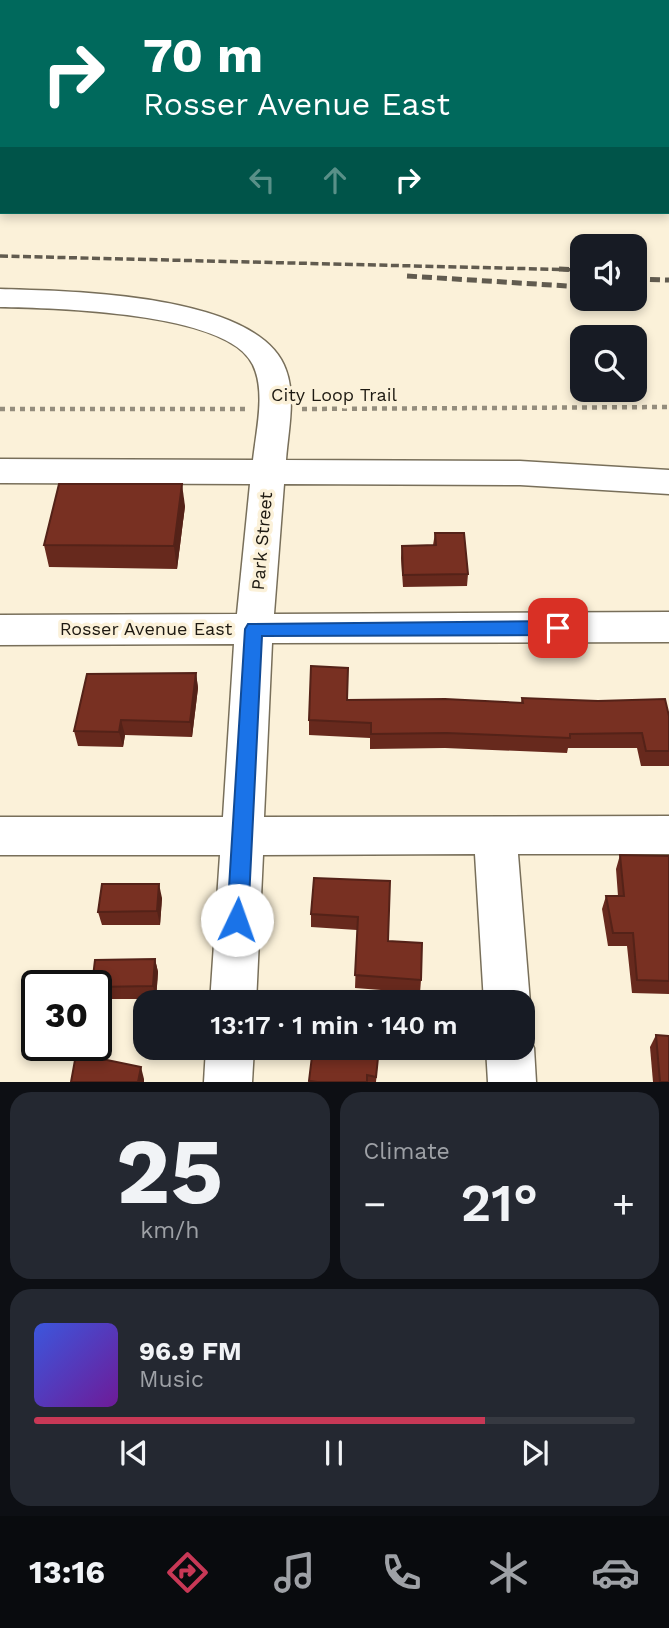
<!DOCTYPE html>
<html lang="en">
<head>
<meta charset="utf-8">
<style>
	:root { --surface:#171b24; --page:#242831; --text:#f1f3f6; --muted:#9ea1a6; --line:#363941; --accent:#c83856 }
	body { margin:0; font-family:"Work Sans",sans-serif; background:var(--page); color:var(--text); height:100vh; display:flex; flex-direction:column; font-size:26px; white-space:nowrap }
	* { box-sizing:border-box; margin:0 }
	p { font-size:23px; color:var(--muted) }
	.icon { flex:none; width:38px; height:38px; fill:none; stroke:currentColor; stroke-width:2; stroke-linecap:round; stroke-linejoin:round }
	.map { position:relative; height:1082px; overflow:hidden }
	.side { display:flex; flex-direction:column; gap:10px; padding:10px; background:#0d0f14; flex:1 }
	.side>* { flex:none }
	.top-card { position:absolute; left:0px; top:0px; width:670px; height:214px; box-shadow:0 4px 10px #0003; background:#00695c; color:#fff; overflow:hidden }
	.fabs { position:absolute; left:570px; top:234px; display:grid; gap:14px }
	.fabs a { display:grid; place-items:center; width:77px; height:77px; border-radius:14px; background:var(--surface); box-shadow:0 4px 10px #0003; font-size:35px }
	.speed { position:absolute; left:21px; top:970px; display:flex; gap:14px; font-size:35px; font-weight:700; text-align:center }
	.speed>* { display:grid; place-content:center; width:91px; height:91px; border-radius:50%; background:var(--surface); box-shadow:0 4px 10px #0003; line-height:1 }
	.speed .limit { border:4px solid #111; border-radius:10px; background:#fff; color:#111 }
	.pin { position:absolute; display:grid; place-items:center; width:60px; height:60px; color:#fff; margin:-30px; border-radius:14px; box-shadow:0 4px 10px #0006 }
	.me { position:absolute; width:77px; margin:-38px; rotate:3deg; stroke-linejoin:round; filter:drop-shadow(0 0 5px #0008) }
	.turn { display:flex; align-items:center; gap:24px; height:147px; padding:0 28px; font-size:32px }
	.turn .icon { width:91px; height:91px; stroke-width:2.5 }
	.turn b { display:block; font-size:49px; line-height:60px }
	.lanes { display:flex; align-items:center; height:66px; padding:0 28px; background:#0003; justify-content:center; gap:35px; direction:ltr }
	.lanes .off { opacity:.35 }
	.big { font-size:52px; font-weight:600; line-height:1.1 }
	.side .card { flex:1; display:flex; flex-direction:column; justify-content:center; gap:10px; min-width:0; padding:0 24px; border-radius:21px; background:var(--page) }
	.side .dial { align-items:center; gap:0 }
	.dial b { font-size:91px; line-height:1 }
	.song { display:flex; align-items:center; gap:21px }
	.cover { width:84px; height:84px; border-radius:10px; background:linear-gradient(135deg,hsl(230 70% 55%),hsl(280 70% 35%)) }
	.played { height:7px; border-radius:4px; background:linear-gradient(90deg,var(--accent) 75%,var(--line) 75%) }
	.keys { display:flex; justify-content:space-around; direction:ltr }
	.heat { display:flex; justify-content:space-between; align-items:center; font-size:38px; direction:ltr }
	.side .tiles { flex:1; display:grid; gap:10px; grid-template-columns:1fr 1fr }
	.card:last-child { grid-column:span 2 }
	.trip { position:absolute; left:133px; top:990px; width:402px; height:70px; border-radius:21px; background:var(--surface); box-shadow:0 4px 10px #0003; font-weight:600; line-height:70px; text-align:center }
	.dock { display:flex; height:112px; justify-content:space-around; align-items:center; background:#090b0e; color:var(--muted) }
	.dock .icon { width:49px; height:49px }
	.dock .active { color:var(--accent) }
	.dock b { font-size:32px; color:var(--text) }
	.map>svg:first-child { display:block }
</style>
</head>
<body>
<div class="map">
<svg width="669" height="1082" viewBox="0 0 669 1082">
	<rect width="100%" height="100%" fill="#fbf1d9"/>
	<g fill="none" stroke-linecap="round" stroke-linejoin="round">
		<defs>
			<g id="minor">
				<polygon points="216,0 247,0 215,2"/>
				<polygon points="2,34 2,48 0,49 0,35"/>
				<path d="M0 289C68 291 260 293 286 370 296 397 288 432 286 460L520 461 669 470V494L520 485 284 484 274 614 669 612V642L272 643 264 817 669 816V854H518L530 1003 523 1019V1003H484L475 854 263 855 256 1003H210L220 855H0V817H223L234 644 0 645V615L237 614 250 484 0 483V459L253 460C256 431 266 392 253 365 229 312 53 308 0 307Z"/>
				<polygon points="523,1030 527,1031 534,1048 536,1082 488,1082 486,1048 523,1048"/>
				<polygon points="206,1048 254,1048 252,1082 204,1082"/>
			</g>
		</defs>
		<use href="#minor" stroke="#786f5a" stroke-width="3"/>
		<g stroke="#948d7d" stroke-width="4.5" stroke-dasharray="5 5" stroke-linecap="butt">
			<polyline points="0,409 248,409"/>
			<polyline points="302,409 669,407"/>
		</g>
		<use href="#minor" fill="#fff" fill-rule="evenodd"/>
		<polyline stroke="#615b4f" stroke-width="3.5" stroke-dasharray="8 3.5" stroke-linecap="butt" points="0,256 583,270"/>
		<g stroke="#615b4f" stroke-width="5" stroke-dasharray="10 5" stroke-linecap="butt">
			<polyline points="559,269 583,270"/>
			<polyline points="407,276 583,287"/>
			<polyline points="635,279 669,280"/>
		</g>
	</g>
	<g fill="#67291d">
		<polygon points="185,506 177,569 49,567 44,545"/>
		<polygon points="435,533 468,574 467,586 403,587 401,558 402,546 433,545"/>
		<polygon points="196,673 198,688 192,737 125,735 123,747 78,746 74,731"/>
		<polygon points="522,698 669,716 669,766 641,766 637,748 568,748 567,753 445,748 370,749 370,738 309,735 309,720 347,700 521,703"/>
		<polygon points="620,855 669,856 669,994 632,993 627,946 608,946 602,909 606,896 618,896 616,869"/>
		<polygon points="314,878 388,941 421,980 420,993 355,988 357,930 311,927 311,914"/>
		<polygon points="162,898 160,925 102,925 98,912"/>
		<polygon points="155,959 158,972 156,999 96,999 96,985"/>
		<polygon points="656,1035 669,1082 653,1082 650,1047"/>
		<polygon points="313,1048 379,1048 376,1082 309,1082"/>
	</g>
	<g fill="#542218">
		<polygon points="182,484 185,506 177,569 174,546"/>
		<polygon points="196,673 198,688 192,737 190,722"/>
		<polygon points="121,720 125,735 123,747 119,732"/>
		<polygon points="159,884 162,898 160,925 157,911"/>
		<polygon points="155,959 158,972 156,999 153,986"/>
		<polygon points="141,1067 144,1079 144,1082 138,1082"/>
	</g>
	<g fill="#783022" stroke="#542218" stroke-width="2">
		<polygon points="59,484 182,484 174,546 44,545"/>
		<polygon points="435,533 464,533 468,574 403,575 402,546 436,545"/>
		<polygon points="311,666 348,668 347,700 445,699 523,703 522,698 598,701 665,699 669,716 669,751 646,751 642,733 570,734 570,738 446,733 371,734 371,723 309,720"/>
		<polygon points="196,673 190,722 121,720 119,732 74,731 87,674"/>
		<polygon points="620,855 669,856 669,981 637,980 633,933 613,933 606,896 624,896"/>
		<polygon points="314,878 390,881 388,941 422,943 421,980 355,975 358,917 311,914"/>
		<polygon points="102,884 159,884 157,911 98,912"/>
		<polygon points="155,959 153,986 96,987 96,985 92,985 95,960"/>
		<polygon points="656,1035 669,1036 669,1082 660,1082"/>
		<polygon points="313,1048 379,1048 376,1077 367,1075 367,1082 317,1082 309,1081"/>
		<polygon points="75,1060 107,1060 141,1067 138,1082 71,1082"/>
	</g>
	<polygon fill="#1a73e8" stroke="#114b97" stroke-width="2" points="558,621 564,623 567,628 564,633 558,635 262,636 248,920 245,927 237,930 230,927 227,920 245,629 248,624"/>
	<g text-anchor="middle" stroke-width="7" stroke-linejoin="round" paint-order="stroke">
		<g font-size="18" fill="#1d1911" stroke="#fbf1d9">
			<text x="334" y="401">City Loop Trail</text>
			<text transform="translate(262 541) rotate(-85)" y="6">Park Street</text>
			<text x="146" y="635">Rosser Avenue East</text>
		</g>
	</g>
</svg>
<div class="fabs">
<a><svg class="icon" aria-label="sound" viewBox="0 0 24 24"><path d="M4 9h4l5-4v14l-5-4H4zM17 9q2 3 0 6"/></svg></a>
<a><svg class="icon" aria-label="search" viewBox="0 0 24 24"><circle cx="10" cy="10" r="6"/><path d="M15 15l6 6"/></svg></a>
</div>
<div class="speed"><div class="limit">30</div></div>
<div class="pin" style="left:558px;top:628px;background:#d93025"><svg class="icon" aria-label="arrive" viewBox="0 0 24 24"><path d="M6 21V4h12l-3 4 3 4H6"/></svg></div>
<svg class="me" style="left:237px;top:920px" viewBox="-20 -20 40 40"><circle r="19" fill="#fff"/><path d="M0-13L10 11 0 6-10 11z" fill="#1a73e8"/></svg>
<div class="trip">13:17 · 1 min · 140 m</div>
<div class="top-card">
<div class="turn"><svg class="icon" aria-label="right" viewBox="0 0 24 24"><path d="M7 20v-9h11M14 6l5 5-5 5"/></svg><div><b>70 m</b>Rosser Avenue East</div></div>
<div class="lanes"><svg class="icon off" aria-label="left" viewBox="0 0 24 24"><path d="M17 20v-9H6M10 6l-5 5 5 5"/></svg><svg class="icon off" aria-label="ahead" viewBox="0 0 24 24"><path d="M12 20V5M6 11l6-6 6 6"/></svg><svg class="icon" aria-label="right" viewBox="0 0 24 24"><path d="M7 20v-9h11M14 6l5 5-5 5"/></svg></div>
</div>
</div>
<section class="side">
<div class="tiles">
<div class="card dial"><b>25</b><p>km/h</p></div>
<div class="card"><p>Climate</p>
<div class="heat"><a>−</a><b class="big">21°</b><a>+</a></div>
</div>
<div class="card">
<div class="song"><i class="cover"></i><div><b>96.9 FM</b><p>Music</p></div></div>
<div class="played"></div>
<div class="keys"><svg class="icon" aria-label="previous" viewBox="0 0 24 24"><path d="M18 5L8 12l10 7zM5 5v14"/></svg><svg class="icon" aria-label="pause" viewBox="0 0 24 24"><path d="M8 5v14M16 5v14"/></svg><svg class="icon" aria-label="next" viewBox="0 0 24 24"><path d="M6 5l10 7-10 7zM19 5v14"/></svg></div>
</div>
</div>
</section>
<nav class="dock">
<b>13:16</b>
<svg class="icon active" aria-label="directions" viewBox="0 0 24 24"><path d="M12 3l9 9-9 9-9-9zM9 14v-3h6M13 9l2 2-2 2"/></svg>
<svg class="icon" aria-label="music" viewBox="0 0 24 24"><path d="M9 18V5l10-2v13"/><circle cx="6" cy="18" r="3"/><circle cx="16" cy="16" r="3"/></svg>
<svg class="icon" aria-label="phone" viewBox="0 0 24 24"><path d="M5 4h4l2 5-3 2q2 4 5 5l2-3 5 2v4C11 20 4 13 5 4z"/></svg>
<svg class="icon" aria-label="climate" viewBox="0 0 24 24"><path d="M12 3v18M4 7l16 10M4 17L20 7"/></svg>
<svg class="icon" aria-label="car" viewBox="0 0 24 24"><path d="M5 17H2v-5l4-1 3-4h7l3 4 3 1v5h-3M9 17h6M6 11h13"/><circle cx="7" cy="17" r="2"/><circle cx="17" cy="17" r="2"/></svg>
</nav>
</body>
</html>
